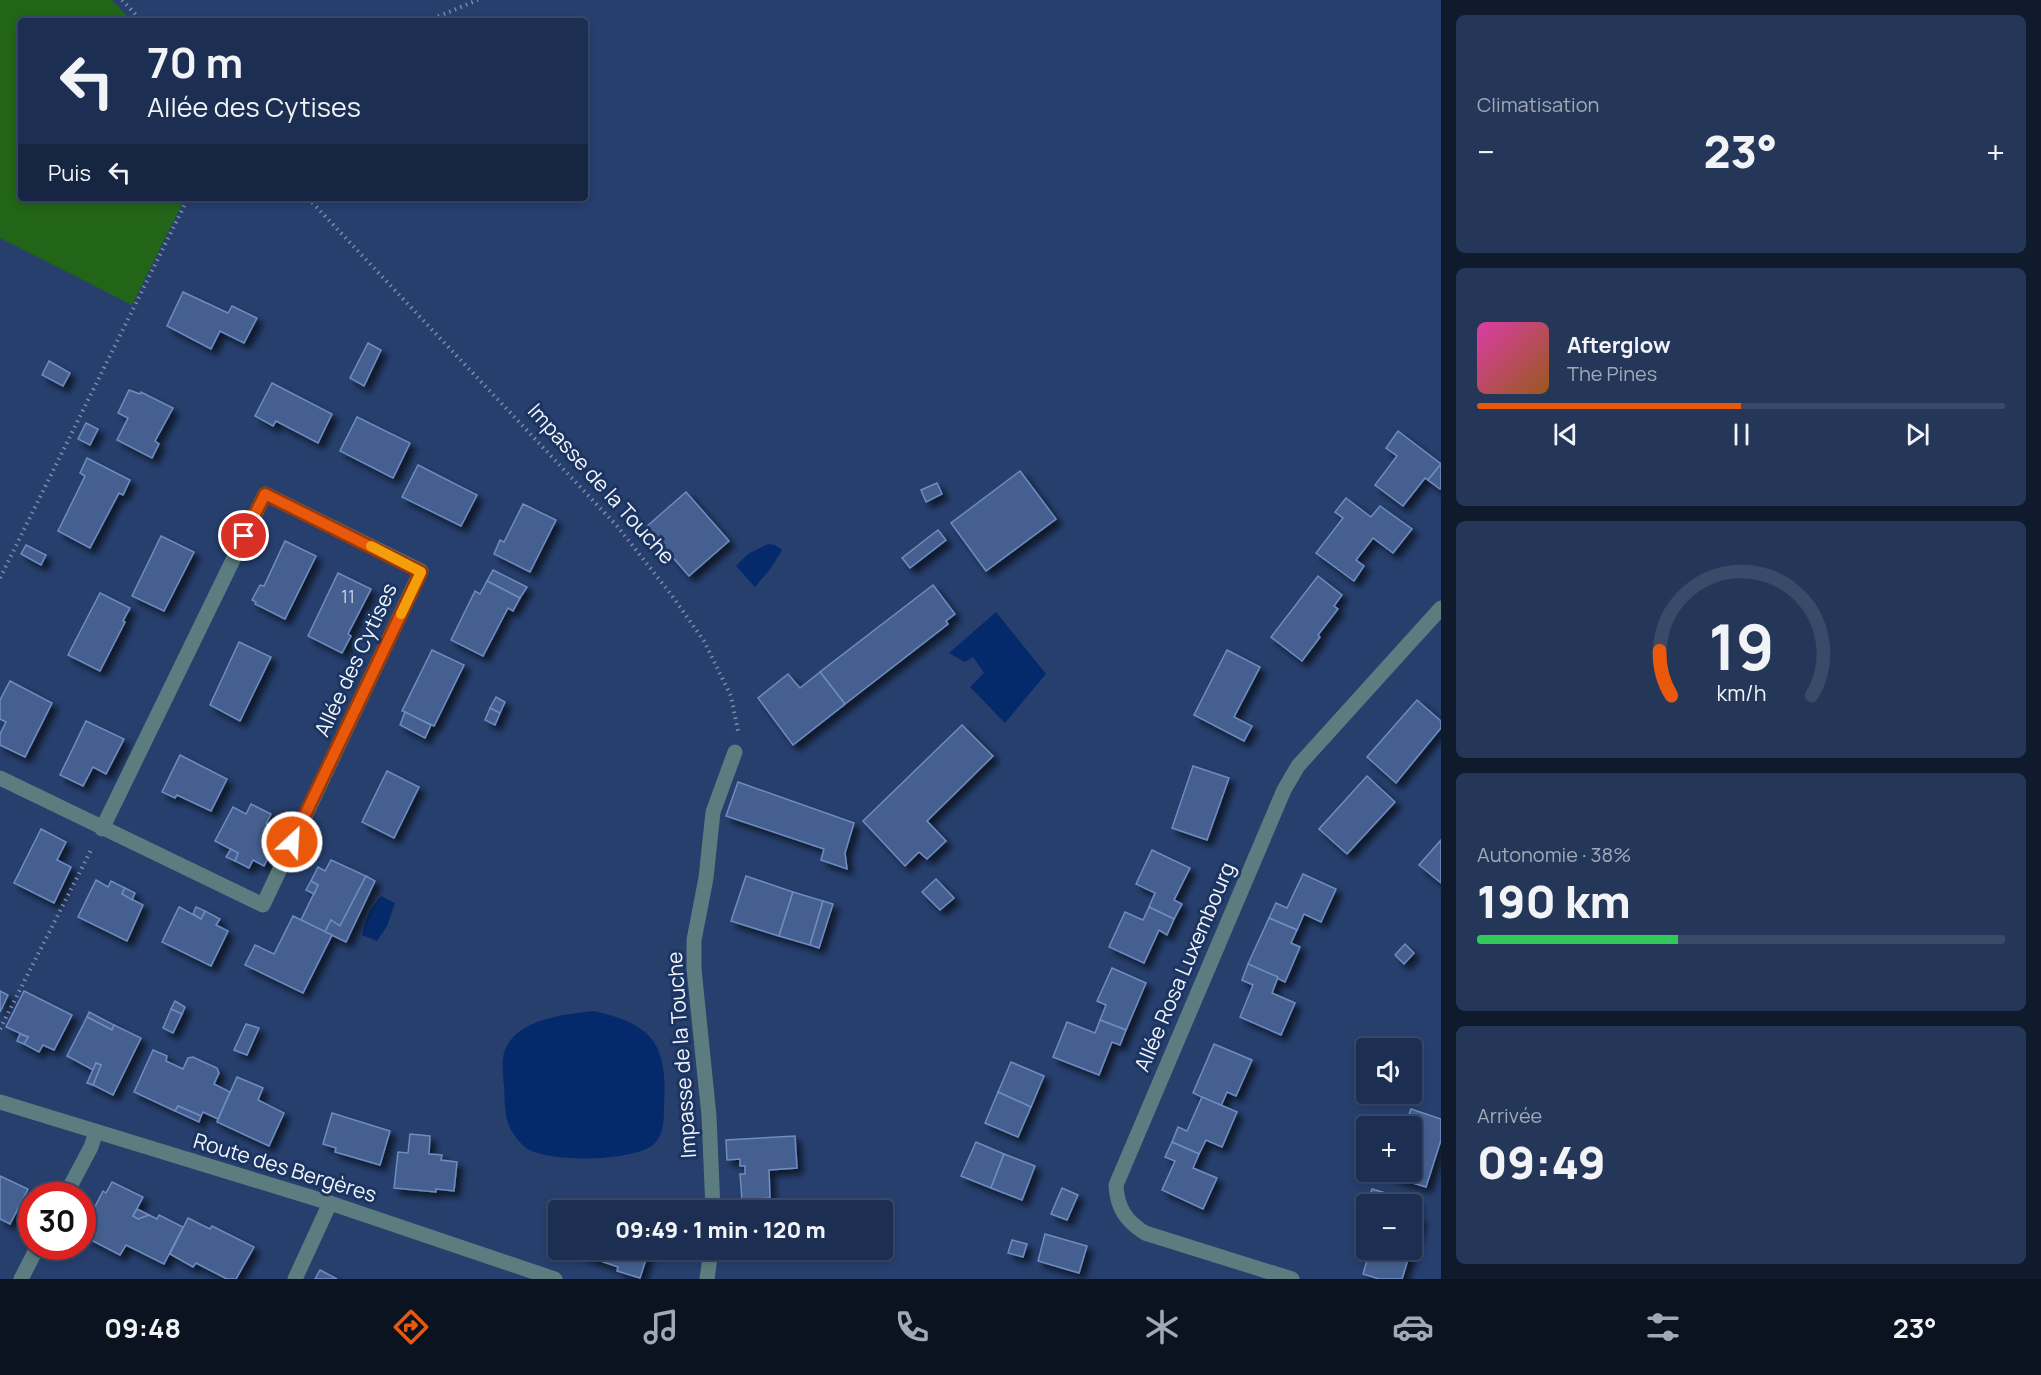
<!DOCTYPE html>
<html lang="fr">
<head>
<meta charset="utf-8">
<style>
	:root { --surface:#1c2f52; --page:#253759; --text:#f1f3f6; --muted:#a0a9b8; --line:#3a4a69; --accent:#ea580c }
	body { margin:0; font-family:Manrope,sans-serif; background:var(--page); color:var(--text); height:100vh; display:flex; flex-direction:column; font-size:22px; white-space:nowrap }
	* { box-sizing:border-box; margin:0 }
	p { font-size:20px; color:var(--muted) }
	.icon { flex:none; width:33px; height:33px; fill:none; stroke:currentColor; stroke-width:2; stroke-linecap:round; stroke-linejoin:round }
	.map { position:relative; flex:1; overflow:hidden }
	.sheet { display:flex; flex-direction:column; gap:15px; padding:15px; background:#0f1a2d; width:600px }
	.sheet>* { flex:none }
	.top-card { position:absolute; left:18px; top:18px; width:570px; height:183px; border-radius:6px; box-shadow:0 3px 9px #0003,0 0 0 2px var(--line); background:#1c2f52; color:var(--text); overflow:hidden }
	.fabs { position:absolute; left:1356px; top:1038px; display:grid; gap:12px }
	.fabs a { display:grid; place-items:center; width:66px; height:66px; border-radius:6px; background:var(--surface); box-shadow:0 3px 9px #0003,0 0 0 2px var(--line); font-size:30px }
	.speed { position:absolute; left:18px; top:1182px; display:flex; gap:12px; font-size:30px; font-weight:700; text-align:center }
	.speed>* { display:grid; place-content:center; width:78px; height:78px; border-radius:50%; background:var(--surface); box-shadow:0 3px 9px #0003,0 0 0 2px var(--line); line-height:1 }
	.speed .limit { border:9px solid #d22; background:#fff; color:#111 }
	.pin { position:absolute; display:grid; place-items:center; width:51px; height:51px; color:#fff; margin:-26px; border:3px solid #fff; border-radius:50%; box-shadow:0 2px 6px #0007 }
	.me { position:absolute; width:66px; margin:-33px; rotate:25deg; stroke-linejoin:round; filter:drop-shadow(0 0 4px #0008) }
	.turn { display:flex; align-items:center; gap:21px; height:126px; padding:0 30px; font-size:27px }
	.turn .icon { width:78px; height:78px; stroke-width:2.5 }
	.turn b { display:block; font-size:42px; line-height:51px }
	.then { display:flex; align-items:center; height:57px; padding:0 30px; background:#0003; gap:12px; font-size:22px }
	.big { font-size:45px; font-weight:800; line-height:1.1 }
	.sheet .tile { flex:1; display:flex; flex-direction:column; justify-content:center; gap:9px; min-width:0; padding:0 21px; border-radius:9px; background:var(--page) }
	.sheet .dial { align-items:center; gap:0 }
	.dial svg { height:156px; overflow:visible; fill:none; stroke:var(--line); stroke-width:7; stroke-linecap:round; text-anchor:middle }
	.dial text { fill:var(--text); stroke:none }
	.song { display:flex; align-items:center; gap:18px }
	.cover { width:72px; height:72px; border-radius:9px; background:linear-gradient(135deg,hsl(320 70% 55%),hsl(30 70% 35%)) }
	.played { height:6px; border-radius:3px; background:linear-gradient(90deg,var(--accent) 50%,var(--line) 50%) }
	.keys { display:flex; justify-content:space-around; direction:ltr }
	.heat { display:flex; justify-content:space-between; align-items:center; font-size:33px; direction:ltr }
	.charge { height:9px; border-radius:4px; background:linear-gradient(90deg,#34c759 38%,var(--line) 0) }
	.trip { position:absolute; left:548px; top:1200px; width:345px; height:60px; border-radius:6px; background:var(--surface); box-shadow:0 3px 9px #0003,0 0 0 2px var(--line); font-weight:800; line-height:60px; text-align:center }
	.tabs { display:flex; height:96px; justify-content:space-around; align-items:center; background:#0b1321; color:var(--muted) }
	.tabs .icon { width:42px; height:42px }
	.tabs .current { color:var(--accent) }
	.tabs b { font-size:27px; color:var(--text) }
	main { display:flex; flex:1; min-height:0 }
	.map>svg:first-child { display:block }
</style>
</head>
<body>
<main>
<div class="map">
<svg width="1441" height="1279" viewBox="0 0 1441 1279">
	<defs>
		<filter id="shadow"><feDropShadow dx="5.5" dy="5.5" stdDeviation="3" flood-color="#0009"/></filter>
	</defs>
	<rect width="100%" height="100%" fill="#263f6d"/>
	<polygon fill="#226418" points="0,0 112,0 132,21 21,21 21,198 185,198 132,305 0,238"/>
	<g fill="#052a6b">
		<polygon points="768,544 775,545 782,550 771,568 755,587 736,566 748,554"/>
		<polygon points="996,612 1046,674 1005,723 970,687 984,673 973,657 965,662 949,653"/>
		<path d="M381 896 395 903 387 926 377 941 362 935C365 919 371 908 381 896Z"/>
		<path d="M593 1011C653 1024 668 1044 664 1106 664 1118 664 1135 654 1144 634 1162 548 1163 526 1148 520 1143 515 1137 511 1130 504 1117 505 1100 504 1086 503 1075 501 1060 505 1050 518 1018 564 1015 593 1011Z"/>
	</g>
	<g fill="#446090" stroke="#6e8cbf" stroke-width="1.5" filter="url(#shadow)">
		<polygon points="183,292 228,313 232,306 257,318 244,343 220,331 211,349 167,326"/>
		<polygon points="368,343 381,350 364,386 350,378"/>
		<polygon points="49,361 70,373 63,386 42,375"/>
		<polygon points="272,383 332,414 318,443 276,421 273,426 255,416"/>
		<polygon points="129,390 140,394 141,392 173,408 155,441 159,444 152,458 117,440 128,418 118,413"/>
		<polygon points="357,417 410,443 393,478 340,451"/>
		<polygon points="86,423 98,429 90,445 78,439"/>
		<polygon points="1398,431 1441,464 1428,480 1425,478 1403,506 1375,485 1397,456 1386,448"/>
		<polygon points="87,458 130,480 123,495 119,493 90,548 58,531 85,476 80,473"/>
		<polygon points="1441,464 1441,489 1440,489 1428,480"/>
		<polygon points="418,465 477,495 461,526 402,497"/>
		<polygon points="1020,471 1056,519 986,571 951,523"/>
		<polygon points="937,483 942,494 926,502 921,490"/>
		<polygon points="686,492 729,541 689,576 646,527"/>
		<polygon points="1346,498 1371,517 1380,506 1412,529 1393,553 1373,538 1356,560 1364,566 1354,581 1316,553 1343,518 1335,512"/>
		<polygon points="523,504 556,520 530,572 494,554 500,540 504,542"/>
		<polygon points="938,530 946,540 910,568 902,558"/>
		<polygon points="161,536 194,552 164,611 132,596"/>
		<polygon points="285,541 316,556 285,619 255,604 256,602 252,600 260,585 264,586"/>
		<polygon points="26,545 46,555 41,565 21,554"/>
		<polygon points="493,570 527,587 520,598 487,581"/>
		<polygon points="338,573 371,589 348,634 351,636 342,653 308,636"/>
		<polygon points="1318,576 1342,595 1334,606 1338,609 1318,635 1320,637 1302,661 1271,637"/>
		<polygon points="487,581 520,598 513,611 508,608 483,656 451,640 475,591 480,594"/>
		<polygon points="933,585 955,614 946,621 948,624 845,704 820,672"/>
		<polygon points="100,593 130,608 123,621 125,622 100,671 68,655"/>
		<polygon points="239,642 271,657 240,721 210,705"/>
		<polygon points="432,650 464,665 434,726 402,711"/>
		<polygon points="1227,650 1260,667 1234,717 1252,726 1244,741 1194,715"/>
		<polygon points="820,672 845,704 793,745 758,698 788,674 800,688"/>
		<polygon points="10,681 52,703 25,757 0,745 0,734 6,722 0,719 0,700"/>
		<polygon points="496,697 505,702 500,713 490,708"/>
		<polygon points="1417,700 1441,721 1441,728 1396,783 1367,757"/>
		<polygon points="490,708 500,713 495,725 485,720"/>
		<polygon points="405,712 431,725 425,738 400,725"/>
		<polygon points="86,721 124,739 106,774 93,767 83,786 60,775"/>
		<polygon points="962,725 993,756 927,821 946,841 927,859 919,852 905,866 863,821"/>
		<polygon points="180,755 227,779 211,811 177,795 175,798 162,792"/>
		<polygon points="1193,766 1229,778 1207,840 1172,828"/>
		<polygon points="387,771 419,787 394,838 362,822"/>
		<polygon points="1367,776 1395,802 1347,854 1319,829"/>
		<polygon points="738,782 854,823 845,853 847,869 821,860 824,849 726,816"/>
		<polygon points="251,804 271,814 266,824 281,831 264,866 253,860 249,868 235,861 238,853 215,841 233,807 246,814"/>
		<polygon points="41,829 66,842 57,860 71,867 54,903 14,883"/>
		<polygon points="1441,840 1441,883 1419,865"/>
		<polygon points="231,849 238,853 235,861 226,857"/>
		<polygon points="1152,850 1190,868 1174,900 1182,904 1174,919 1149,907 1155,893 1136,884"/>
		<polygon points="331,860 366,876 340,926 331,920 325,932 301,920 318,885 311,881 318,867 325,871"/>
		<polygon points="1303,874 1336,889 1321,922 1304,914 1297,930 1269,918 1276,903 1287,908"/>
		<polygon points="366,876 375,881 346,942 325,932 331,920 340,926"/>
		<polygon points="746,876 793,892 779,936 731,921"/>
		<polygon points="936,879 954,898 940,910 922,892"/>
		<polygon points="96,880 108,887 111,881 125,888 122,894 143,905 127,941 78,917"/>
		<polygon points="311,881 318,885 314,894 306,890"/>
		<polygon points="125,888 135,893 132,900 122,894"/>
		<polygon points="793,892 823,901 810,945 779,936"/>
		<polygon points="823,901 833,904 819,948 810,945"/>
		<polygon points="179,907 201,919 205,911 220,919 216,925 228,931 211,966 162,942"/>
		<polygon points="196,907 205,911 201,919 193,914"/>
		<polygon points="1149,907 1174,919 1167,935 1159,930 1144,963 1109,947 1125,912 1143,920"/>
		<polygon points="293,916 332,935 303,993 245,965 255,945 274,954"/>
		<polygon points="1269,918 1297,930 1291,943 1300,947 1285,982 1248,964"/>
		<polygon points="1405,944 1414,953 1404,964 1395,955"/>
		<polygon points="1248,964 1278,977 1272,993 1295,1003 1281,1035 1240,1017 1253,985 1242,980"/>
		<polygon points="1112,968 1146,983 1126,1030 1100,1020 1106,1005 1097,1001"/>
		<polygon points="0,991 8,995 0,1012"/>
		<polygon points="24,991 72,1015 54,1050 43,1045 39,1052 24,1044 28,1037 6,1027"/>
		<polygon points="175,1001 185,1007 182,1014 171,1009"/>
		<polygon points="171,1009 182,1014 173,1033 163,1028"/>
		<polygon points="89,1012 114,1025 112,1030 87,1017"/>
		<polygon points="87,1017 112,1030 114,1025 141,1038 113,1095 93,1085 101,1065 96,1063 93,1070 67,1056"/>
		<polygon points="1100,1020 1126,1030 1120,1045 1112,1042 1099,1075 1053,1057 1067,1022 1095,1033"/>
		<polygon points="246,1024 259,1028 247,1055 234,1050"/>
		<polygon points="20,1034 28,1037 24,1044 17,1041"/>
		<polygon points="1214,1044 1252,1060 1236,1096 1227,1092 1221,1106 1193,1093"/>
		<polygon points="153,1050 167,1056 166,1061 183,1069 188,1058 193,1057 217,1068 219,1073 214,1084 230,1092 218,1119 203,1112 201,1116 178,1106 175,1111 134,1092"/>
		<polygon points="1011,1062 1044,1076 1031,1107 998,1092"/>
		<polygon points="96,1063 101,1065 93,1085 87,1083"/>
		<polygon points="237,1077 263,1088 258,1100 284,1113 269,1146 217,1122"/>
		<polygon points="998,1092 1031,1107 1018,1137 985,1123"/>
		<polygon points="1202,1097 1237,1112 1222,1147 1206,1140 1199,1154 1172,1142 1178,1127 1187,1131"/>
		<polygon points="178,1106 201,1116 199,1122 175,1111"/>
		<polygon points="1411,1109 1441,1119 1441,1140 1426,1187 1390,1176 1391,1172 1412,1172 1412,1126 1405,1126"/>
		<polygon points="332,1113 390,1131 380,1165 335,1152 336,1148 323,1144"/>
		<polygon points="410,1134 430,1136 429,1154 442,1155 441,1160 457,1162 454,1191 436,1189 436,1192 394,1188 398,1152 408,1153"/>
		<polygon points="795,1136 797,1168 769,1170 770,1198 742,1200 740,1174 745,1174 745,1166 740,1166 740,1159 727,1160 726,1140"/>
		<polygon points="976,1142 1004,1154 991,1188 961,1176"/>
		<polygon points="1172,1142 1199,1154 1193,1168 1217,1178 1203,1209 1162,1190 1175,1161 1165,1157"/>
		<polygon points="1004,1154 1035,1166 1022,1200 991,1188"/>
		<polygon points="0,1176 28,1189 10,1224 0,1219"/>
		<polygon points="112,1182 143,1197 133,1216 138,1219 149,1215 157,1219 159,1215 183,1227 164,1264 126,1245 120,1255 87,1238 92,1228 86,1224 103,1191 106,1193"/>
		<polygon points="1062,1188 1078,1195 1067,1220 1051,1214"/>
		<polygon points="1372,1189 1417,1202 1413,1216 1421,1218 1412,1248 1412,1204 1367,1204"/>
		<polygon points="137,1209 149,1215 138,1219 133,1216"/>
		<polygon points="188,1218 210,1229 212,1226 254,1247 236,1279 227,1279 196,1263 193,1267 170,1254"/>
		<polygon points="1045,1234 1087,1246 1079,1273 1038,1261"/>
		<polygon points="1012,1240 1027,1244 1023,1257 1008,1253"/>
		<polygon points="569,1250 649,1250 640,1278 617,1271 618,1267"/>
		<polygon points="1370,1250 1411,1250 1402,1279 1379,1279 1363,1274"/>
		<polygon points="320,1270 337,1279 315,1279"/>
	</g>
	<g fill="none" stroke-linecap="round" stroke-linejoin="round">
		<g stroke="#7c8ba9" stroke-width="4" stroke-dasharray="1.5 4.5" stroke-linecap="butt">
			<polyline points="122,0 142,21"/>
			<polyline points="427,21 478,0"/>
			<polyline points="308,198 617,526 670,593 704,641 731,696 738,731"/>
			<polyline points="0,578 188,198"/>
			<polyline points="0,1029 92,848"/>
		</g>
		<g stroke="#5c7d7f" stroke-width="15">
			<polyline points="0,778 263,905 421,571 265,494 102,829"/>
			<polyline points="0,1102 330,1203 555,1279"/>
			<polyline points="65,1196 91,1147 96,1132"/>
			<polyline points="713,1210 709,1116 694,969 694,940 706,878 713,812 735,752"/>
			<polyline points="21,1279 38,1246"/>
			<polyline points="295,1279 330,1203"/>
			<polyline points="707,1279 711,1250"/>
			<path d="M1292 1279 1145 1233C1126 1221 1117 1208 1116 1185L1284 790 1298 766 1441 608"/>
		</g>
	</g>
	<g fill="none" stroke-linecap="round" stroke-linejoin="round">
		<defs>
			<polyline id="route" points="244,536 265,494 421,572 292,842"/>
		</defs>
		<use href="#route" stroke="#983908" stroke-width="15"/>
		<use href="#route" stroke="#ea580c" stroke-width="10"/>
		<polyline stroke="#f59e0b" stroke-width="10" points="371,546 421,572 401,614"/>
	</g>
	<g text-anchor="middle" stroke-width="6" stroke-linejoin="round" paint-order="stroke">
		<g font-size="18" fill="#c6d0e0">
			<text x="348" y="603">11</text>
		</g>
		<g font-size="21" fill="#f2f5fb" stroke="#1c3461">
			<text transform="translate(601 484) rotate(48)" y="7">Impasse de la Touche</text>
			<text transform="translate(356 660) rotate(-65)" y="7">Allée des Cytises</text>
			<text transform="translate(1185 967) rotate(-67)" y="7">Allée Rosa Luxembourg</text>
			<text transform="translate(682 1055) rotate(-94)" y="7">Impasse de la Touche</text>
			<text transform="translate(285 1168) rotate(17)" y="7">Route des Bergères</text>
		</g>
	</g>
</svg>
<div class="fabs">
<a><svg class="icon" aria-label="sound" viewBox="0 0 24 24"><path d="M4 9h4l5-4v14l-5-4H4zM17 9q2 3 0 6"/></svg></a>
<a>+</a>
<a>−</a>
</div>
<div class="speed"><div class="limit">30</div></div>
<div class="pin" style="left:244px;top:536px;background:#d93025"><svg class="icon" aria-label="arrive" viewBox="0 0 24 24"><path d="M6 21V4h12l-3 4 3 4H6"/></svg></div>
<svg class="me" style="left:292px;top:842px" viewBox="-20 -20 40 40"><circle r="17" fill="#ea580c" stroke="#fff" stroke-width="3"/><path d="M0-11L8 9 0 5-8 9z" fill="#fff"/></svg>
<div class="trip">09:49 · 1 min · 120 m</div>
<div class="top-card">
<div class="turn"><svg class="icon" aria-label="left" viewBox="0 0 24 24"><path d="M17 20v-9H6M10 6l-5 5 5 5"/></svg><div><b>70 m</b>Allée des Cytises</div></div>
<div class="then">Puis<svg class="icon" aria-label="left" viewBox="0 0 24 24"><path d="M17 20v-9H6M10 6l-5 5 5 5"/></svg></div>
</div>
</div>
<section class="sheet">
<div class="tile"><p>Climatisation</p>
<div class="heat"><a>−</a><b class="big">23°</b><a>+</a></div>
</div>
<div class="tile">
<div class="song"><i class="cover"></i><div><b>Afterglow</b><p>The Pines</p></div></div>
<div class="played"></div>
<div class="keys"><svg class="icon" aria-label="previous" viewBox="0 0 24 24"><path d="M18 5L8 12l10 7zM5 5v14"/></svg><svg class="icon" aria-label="pause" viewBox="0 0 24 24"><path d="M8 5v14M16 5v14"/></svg><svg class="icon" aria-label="next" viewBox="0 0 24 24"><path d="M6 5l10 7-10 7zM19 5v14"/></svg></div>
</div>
<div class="tile dial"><svg viewBox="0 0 100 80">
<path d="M14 69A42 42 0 1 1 86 69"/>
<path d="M14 69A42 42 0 0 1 8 46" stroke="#ea580c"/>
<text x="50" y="56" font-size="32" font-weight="700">19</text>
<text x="50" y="72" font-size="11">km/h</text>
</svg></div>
<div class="tile"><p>Autonomie · 38%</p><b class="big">190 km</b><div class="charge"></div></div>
<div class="tile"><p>Arrivée</p><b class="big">09:49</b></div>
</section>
</main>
<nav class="tabs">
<b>09:48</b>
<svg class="icon current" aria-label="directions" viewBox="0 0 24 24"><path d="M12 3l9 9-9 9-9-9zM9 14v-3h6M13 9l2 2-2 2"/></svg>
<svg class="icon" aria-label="music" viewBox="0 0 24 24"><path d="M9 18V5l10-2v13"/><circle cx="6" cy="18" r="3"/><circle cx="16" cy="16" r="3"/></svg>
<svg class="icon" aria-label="phone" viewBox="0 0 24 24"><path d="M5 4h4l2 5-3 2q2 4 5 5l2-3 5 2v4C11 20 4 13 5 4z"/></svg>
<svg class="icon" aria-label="climate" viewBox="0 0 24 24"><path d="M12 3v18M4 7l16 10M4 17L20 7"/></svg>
<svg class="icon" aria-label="car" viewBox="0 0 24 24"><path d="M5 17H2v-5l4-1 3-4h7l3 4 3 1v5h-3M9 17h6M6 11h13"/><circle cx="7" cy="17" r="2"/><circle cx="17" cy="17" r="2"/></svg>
<svg class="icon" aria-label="filters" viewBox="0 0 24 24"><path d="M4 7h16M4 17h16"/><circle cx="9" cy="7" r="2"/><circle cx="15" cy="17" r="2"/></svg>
<b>23°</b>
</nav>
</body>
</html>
